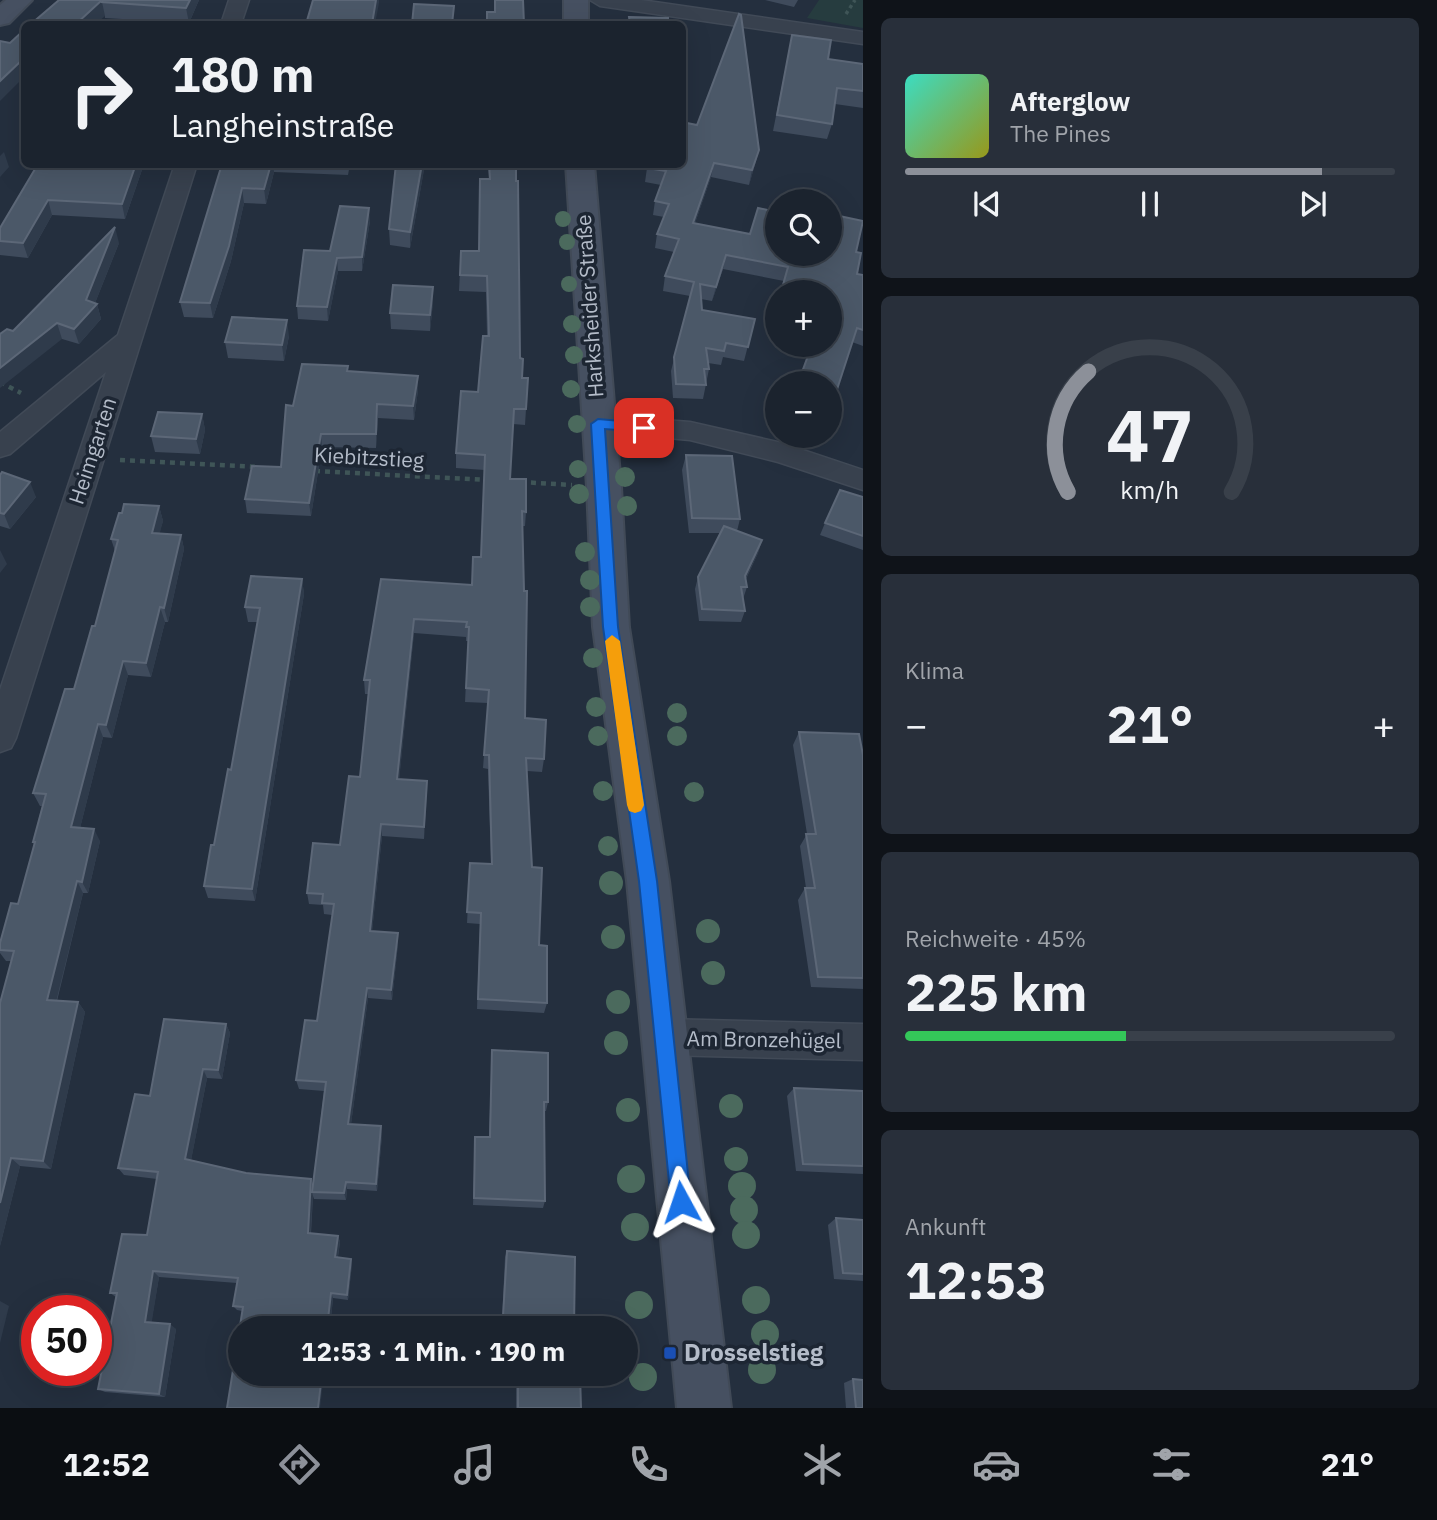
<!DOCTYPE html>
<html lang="de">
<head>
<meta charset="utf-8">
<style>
	:root { --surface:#1b232e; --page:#282f3a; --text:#f1f3f6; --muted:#a0a4aa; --line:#39404a; --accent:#8c9099 }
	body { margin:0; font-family:"IBM Plex Sans",sans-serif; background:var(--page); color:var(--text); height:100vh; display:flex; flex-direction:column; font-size:26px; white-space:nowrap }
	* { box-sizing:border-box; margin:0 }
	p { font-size:23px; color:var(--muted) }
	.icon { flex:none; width:38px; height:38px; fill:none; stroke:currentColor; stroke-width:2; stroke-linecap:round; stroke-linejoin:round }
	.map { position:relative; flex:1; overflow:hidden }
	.drawer { display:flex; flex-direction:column; gap:18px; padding:18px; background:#0f1319; width:574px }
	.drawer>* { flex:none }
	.guide { position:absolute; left:21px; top:21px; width:665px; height:147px; border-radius:10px; box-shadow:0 7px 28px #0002,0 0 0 2px var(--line); background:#1b232e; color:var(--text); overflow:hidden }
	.controls { position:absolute; left:765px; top:189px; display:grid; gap:14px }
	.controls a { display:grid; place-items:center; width:77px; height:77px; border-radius:50%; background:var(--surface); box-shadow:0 7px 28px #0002,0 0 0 2px var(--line); font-size:35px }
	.speed { position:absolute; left:21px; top:1295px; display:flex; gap:14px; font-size:35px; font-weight:700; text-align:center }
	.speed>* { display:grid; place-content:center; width:91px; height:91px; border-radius:50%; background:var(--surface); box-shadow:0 7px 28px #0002,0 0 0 2px var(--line); line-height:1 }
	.speed .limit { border:10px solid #d22; background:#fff; color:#111 }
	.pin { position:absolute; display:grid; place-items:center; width:60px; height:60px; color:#fff; margin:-30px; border-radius:14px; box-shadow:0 4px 10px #0006 }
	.me { position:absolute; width:77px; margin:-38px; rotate:355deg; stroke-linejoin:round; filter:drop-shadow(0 0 5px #0008) }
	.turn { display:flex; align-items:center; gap:24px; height:147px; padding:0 35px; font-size:32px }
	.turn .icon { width:91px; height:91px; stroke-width:2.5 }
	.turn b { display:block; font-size:49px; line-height:60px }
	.big { font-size:52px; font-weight:800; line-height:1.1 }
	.drawer .card { flex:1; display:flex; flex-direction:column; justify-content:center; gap:10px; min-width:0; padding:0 24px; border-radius:10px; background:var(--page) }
	.drawer .dial { align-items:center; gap:0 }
	.dial svg { height:182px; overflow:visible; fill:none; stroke:var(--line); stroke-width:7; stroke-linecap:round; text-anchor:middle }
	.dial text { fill:var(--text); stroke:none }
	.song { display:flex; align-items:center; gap:21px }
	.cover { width:84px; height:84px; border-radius:10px; background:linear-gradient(135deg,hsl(170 70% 55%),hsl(60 70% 35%)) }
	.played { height:7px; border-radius:4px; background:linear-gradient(90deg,var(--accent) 85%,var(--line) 85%) }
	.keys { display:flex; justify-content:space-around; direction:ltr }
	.heat { display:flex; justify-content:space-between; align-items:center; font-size:38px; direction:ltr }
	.charge { height:10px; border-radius:5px; background:linear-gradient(90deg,#34c759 45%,var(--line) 0) }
	.trip { position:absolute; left:228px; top:1316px; width:410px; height:70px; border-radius:35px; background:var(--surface); box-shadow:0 7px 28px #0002,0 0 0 2px var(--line); font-weight:800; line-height:70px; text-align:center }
	.tabs { display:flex; height:112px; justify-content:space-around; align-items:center; background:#0b0e12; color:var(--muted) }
	.tabs .icon { width:49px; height:49px }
	.tabs .on { color:var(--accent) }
	.tabs b { font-size:32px; color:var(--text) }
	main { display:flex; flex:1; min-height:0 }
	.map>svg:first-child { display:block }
</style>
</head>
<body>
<main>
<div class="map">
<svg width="863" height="1408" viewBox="0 0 863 1408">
	<rect width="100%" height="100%" fill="#242f3e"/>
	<polygon fill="#263c3f" points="819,0 863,0 863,28 807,18"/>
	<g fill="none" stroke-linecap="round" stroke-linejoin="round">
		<defs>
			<g id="street">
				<polygon points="229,0 249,0 241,24 221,24"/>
				<polygon points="590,0 641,0 863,32 863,44 600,6"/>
				<polygon points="175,164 197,164 16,738 11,748 0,752 0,690 106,372 10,454 0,457 0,432 118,335"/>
				<polygon points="598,415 690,422 782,443 863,470 863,490 778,462 690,440 589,431 585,424 589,417"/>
				<polygon points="665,1019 863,1024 863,1060 665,1055 652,1050 646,1037 652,1024"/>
			</g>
			<g id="secondary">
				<polygon points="6,0 32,0 9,23 0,25 0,5"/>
				<rect x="564" y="0" width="24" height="24"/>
				<polygon points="566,164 594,164 621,487 629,627 669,881 731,1408 677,1408 627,881 593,627 587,487"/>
			</g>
		</defs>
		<use href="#street" stroke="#414a57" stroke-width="3"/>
		<use href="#secondary" stroke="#414a57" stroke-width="4"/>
		<polyline stroke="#3f5557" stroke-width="3.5" stroke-dasharray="3.5 3.5" stroke-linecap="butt" points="846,14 855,0"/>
		<g stroke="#3f5557" stroke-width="4.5" stroke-dasharray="5 5" stroke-linecap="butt">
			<polyline points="0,382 21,393"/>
			<polyline points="120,460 258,467"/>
			<polyline points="315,471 488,480"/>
			<polyline points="521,482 572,485"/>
		</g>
		<use href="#street" fill="#38414e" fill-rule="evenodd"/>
		<use href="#secondary" fill="#465061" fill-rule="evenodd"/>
	</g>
	<g fill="#4b6a5d">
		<circle cx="563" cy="219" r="8"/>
		<circle cx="567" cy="242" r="8"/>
		<circle cx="569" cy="284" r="8"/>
		<circle cx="572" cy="324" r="9"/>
		<circle cx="574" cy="355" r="9"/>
		<circle cx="571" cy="389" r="9"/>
		<circle cx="577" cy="424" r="9"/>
		<circle cx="578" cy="469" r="9"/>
		<circle cx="625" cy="477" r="10"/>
		<circle cx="579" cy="494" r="10"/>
		<circle cx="627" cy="506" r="10"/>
		<circle cx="585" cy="552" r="10"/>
		<circle cx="590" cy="580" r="10"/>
		<circle cx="590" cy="607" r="10"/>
		<circle cx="593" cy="658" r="10"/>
		<circle cx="596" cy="707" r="10"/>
		<circle cx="677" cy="713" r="10"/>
		<circle cx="598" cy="736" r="10"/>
		<circle cx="677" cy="736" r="10"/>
		<circle cx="603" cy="791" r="10"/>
		<circle cx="694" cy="792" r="10"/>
		<circle cx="608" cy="846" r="10"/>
		<circle cx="611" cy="883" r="12"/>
		<circle cx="708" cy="931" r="12"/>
		<circle cx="613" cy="937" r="12"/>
		<circle cx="713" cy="973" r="12"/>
		<circle cx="618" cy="1002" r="12"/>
		<circle cx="616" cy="1043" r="12"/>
		<circle cx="731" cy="1106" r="12"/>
		<circle cx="628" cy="1110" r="12"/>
		<circle cx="736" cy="1159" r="12"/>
		<circle cx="631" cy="1179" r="14"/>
		<circle cx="742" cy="1186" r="14"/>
		<circle cx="744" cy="1210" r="14"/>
		<circle cx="635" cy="1227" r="14"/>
		<circle cx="746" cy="1235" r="14"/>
		<circle cx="756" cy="1300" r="14"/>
		<circle cx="639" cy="1305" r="14"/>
		<circle cx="765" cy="1334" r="14"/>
		<circle cx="762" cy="1370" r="14"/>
		<circle cx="643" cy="1377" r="14"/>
	</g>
	<g fill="#3f4b5c">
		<polygon points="59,0 199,0 189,23 105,18 105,16"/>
		<polygon points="765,0 798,0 794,7"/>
		<polygon points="792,35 828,59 863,64 863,108 835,104 832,124 827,139 773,131"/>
		<polygon points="759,150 749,185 711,177 695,223 750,234 856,252 857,274 863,275 863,346 852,342 812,345 830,292 784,281 723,269 712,301 701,299 702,310 755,319 744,361 723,357 721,365 708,363 709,369 703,399 673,398 671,371 690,296 663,291 665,276 674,252 655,248 657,234 664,217 653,215 655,201 661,185 645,182 647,168"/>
		<polygon points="38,164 144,164 125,219 52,215 28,258 0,255 0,228"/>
		<polygon points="222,164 350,164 348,175 274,172 266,204 244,203 231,261 213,318 184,317 180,302"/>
		<polygon points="396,164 425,164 410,248 390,245 389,229"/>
		<polygon points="488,164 516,164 520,358 526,409 525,425 513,424 510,479 526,512 525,526 522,526 525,718 544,759 542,772 527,771 532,867 539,945 547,1003 544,1013 477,1009 480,924 467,923 470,863 491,864 488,769 483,768 488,703 465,702 468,641 466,641 466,637 414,633 399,779 427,781 424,839 382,836 372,931 398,944 392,1000 368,998 351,1124 382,1135 377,1191 347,1189 346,1200 314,1199 313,1196 311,1233 338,1236 340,1242 338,1257 352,1264 348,1300 333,1298 330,1328 240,1328 242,1311 237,1310 233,1306 237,1283 159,1277 151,1323 176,1329 165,1397 105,1392 98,1389 116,1297 110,1293 147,1235 157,1179 124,1175 118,1168 150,1096 226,1024 230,1033 222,1079 207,1078 191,1160 246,1173 313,1183 324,1091 299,1089 296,1080 317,1021 332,915 324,914 323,905 309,904 307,893 340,845 360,777 368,694 365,694 364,680 381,579 472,585 481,557 485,470 456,468 456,453 478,392 487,336 486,292 459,291 461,251 478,251 489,179"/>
		<polygon points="370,221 362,271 338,271 328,321 298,319 297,306 330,251"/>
		<polygon points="119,243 95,303 97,304 101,319 79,344 62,339 13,331"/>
		<polygon points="433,287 433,302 430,331 391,329 390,313"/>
		<polygon points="777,307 777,331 771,330"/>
		<polygon points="289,336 284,361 228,358 225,342"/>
		<polygon points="348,371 418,376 418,390 414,420 378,418 376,448 322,447 311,516 247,513 245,499 281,467 293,406"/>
		<polygon points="202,414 205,430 200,454 155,452 151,436"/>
		<polygon points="686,455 740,519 737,531 762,540 758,553 746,579 747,587 743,599 745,611 741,622 699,621 695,589 698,577 720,533 689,533 682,470"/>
		<polygon points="0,475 36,497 10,529 0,526"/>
		<polygon points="863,497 863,550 820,535 825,523"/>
		<polygon points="159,506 163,521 159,533 181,535 184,549 168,622 165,622 151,677 128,675 112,738 103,737 80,828 100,841 88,893 83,893 57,1001 78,1002 85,1012 51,1169 20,1166 0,1246 11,961 6,961 0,953 0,943 18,904 34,845 33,842 42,806 40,806 33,793 74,689 95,626 115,551 111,539"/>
		<polygon points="302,579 304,594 255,901 208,898 204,886 214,845 231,770 257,622 248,622 245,607"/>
		<polygon points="799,732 863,755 863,989 811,987 798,900 805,888 806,888 800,846 807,834 793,745"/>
		<polygon points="492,1050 548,1102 546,1111 544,1111 545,1201 543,1208 473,1205 475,1137 489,1137"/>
		<polygon points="794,1088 863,1091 863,1174 796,1171 787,1096"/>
		<polygon points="836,1218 863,1220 863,1281 834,1279 828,1225"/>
		<polygon points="507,1251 574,1328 517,1328 517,1322 502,1321 505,1257"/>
		<polygon points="516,1374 580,1374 581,1408 516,1408"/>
		<polygon points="853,1379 863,1408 846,1408 844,1383"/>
	</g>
	<g fill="#2f3b4b">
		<polygon points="102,0 102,2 105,16 96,24 76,24"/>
		<polygon points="190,0 199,0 189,23 186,8"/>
		<polygon points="376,0 379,0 379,3 375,24 372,24"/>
		<polygon points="22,60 24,68 24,77 0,101 0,81"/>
		<polygon points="759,150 755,165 749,185 752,170"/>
		<polygon points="4,152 9,167 0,177 0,156"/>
		<polygon points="714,163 711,177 690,237 693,223"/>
		<polygon points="136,164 144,164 125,219 122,204"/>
		<polygon points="271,164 273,164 274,172 266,204 264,189"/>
		<polygon points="422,164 425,164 410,248 410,232"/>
		<polygon points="242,188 244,203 231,261 213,318 210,303"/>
		<polygon points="48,200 52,215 28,258 23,243"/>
		<polygon points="369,208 370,221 362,271 362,257"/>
		<polygon points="115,227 119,243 93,308 97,304 101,319 79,344 74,329"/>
		<polygon points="726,255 723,269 712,301 716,287"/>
		<polygon points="337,258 338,271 328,321 327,307"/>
		<polygon points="433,287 433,302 430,331 430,315"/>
		<polygon points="287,320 289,336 284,361 282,345"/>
		<polygon points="57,323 62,339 0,388 0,368"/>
		<polygon points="418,376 418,390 414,420 413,406"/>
		<polygon points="377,404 378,418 376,448 376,434"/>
		<polygon points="202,414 205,430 200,454 196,439"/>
		<polygon points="321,434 322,447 311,516 309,503"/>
		<polygon points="30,482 36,497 10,529 4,514"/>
		<polygon points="159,506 163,521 156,548 152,533"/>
		<polygon points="181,535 184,549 168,622 164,608"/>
		<polygon points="762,540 758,553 741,588 745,576"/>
		<polygon points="0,550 7,564 0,573"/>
		<polygon points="302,579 304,594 255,901 252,889"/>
		<polygon points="160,607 165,622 151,677 146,663"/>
		<polygon points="414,619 414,633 398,792 397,779"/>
		<polygon points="123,661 128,675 112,738 106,725"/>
		<polygon points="98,724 103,737 77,840 71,827"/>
		<polygon points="427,781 427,794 424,839 424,827"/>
		<polygon points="381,824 382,836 371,942 370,931"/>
		<polygon points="94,829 100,841 88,893 82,882"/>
		<polygon points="77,881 83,893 54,1010 47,1000"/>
		<polygon points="398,933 398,944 392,1000 391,990"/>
		<polygon points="367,988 368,998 350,1132 348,1124"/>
		<polygon points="78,1002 85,1012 51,1169 43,1161"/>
		<polygon points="226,1024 230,1033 222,1079 218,1070"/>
		<polygon points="203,1069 207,1078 190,1166 185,1159"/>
		<polygon points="381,1126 382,1135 377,1191 376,1184"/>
		<polygon points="11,1158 20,1166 0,1246 0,1203"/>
		<polygon points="311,1179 314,1186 312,1192 313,1196 310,1239 308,1233"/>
		<polygon points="346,1182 347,1189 346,1200 344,1193"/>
		<polygon points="338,1236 340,1242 337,1262 335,1257"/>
		<polygon points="351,1259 352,1264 348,1300 347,1295"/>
		<polygon points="153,1271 159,1277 151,1327 145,1322"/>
		<polygon points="331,1293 333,1298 330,1328 327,1328"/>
		<polygon points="0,1301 9,1306 0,1343"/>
		<polygon points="170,1324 176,1329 165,1397 159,1394"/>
		<polygon points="322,1374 324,1374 320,1408 318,1408"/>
	</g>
	<g fill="#4b5868" stroke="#5c6777" stroke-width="2">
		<polygon points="59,0 102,0 76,24 31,24"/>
		<polygon points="103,0 190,0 186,8 102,2"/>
		<polygon points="313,0 376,0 372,24 306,24"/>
		<polygon points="495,0 523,0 524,24 487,24 487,12 495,12"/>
		<polygon points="414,4 454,6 452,24 412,24"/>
		<polygon points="739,14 741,15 759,150 752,170 714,163 693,223 750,234 758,208 777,212 777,254 830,254 830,214 863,221 856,252 861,253 857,274 863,275 863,330 857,328 830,411 830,383 798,383 812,345 830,345 830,292 781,292 788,267 726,255 716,287 700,284 702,310 755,319 748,347 726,343 724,351 706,348 709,369 704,369 706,385 676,384 674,357 694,282 665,276 679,239 657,234 669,204 655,201 666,171 647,168 649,164 682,164 682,122 697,125"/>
		<polygon points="629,17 668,18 668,24 630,24"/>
		<polygon points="160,22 187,23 187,24 159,24"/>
		<polygon points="24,30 24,60 22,60 0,81 0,41 10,43"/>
		<polygon points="792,35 831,40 828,59 863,64 863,91 837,88 832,124 777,115"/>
		<polygon points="38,164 136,164 122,204 48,200 23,243 0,241 0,228"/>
		<polygon points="222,164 271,164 264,189 242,188 229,246 210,303 180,302"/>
		<polygon points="396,164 422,164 410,232 389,229"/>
		<polygon points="489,164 516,164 516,181 518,181 520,358 523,359 522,378 528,378 526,409 514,409 510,479 526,479 526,512 522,511 524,591 527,591 525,718 546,720 544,759 526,758 532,867 542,868 539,945 547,946 547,1003 478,999 481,913 467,912 470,863 492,864 489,755 484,755 489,690 466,688 469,627 466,627 467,622 414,619 397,779 427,781 424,827 381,824 370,931 398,933 391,990 367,988 348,1124 381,1126 376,1184 346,1182 344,1193 312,1192 326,1082 296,1080 305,1020 317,1021 334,904 322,903 323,894 307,893 313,843 340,845 349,776 360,777 370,680 364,680 381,579 472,585 473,557 481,557 485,455 456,453 461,391 478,392 483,336 489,336 487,276 460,275 461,251 479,251 480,179 490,179"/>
		<polygon points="340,206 369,208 362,257 337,258 327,307 297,306 304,250 330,251"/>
		<polygon points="115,227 86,300 97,304 74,329 57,323 0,368 0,334 7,329 13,331"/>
		<polygon points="393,285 433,287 430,315 390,313"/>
		<polygon points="232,317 287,320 282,345 225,342"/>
		<polygon points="302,364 348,366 347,371 418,376 413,406 377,404 376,434 321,434 309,503 245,499 252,466 281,467 286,405 293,406"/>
		<polygon points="158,412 202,414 196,439 151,436"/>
		<polygon points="686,455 732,456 740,519 692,518"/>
		<polygon points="2,472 30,482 4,514 0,513 0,475"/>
		<polygon points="840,490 863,497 863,536 825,523"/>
		<polygon points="124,504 159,506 152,533 181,535 164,608 160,607 146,663 123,661 106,725 98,724 71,827 94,829 82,882 77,881 47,1000 78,1002 43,1161 11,1158 0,1203 0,1003 14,951 0,950 0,943 11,903 18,904 35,842 33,842 46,794 33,793 65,689 74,689 92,626 95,626 118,540 111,539 119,513 122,513"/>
		<polygon points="724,526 762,540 745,576 747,587 741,587 745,611 702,609 698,577"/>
		<polygon points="251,576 302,579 252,889 204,886 211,845 214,845 228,769 231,770 260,608 245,607"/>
		<polygon points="799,732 859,734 863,755 863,978 818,977 805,888 815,888 806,834 816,834"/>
		<polygon points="164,1019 226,1024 218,1070 203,1069 185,1159 246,1173 311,1179 308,1233 338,1236 335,1257 351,1259 347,1295 331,1293 327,1328 240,1328 240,1374 322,1374 318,1408 227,1408 243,1307 233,1306 238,1278 153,1271 145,1322 170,1324 159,1394 98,1389 117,1293 110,1293 122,1234 147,1235 158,1172 118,1168 135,1094 150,1096"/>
		<polygon points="492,1050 548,1053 548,1102 544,1102 545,1201 474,1198 475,1137 490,1137"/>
		<polygon points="794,1088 863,1091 863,1166 803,1164"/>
		<polygon points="836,1218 863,1220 863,1274 843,1273"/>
		<polygon points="507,1251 575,1257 574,1328 519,1328 519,1318 503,1316"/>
		<polygon points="518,1374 580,1374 581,1408 518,1408"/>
		<polygon points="853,1379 863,1380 863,1408 856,1408"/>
	</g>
	<polygon fill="#1a73e8" stroke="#114b97" stroke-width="2" points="598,419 644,423 651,428 644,432 605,429 618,627 657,881 691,1202 688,1209 681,1212 674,1209 671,1202 639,881 603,627 591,424"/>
	<polygon fill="#f59e0b" points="612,635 620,641 644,805 641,811 635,813 629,811 627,805 605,641"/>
	<rect fill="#1a4fb4" stroke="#1d2633" stroke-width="2.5" x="663" y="1346" width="14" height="14" rx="3.5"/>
	<g text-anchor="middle" stroke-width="7" stroke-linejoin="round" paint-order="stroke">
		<g font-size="21" fill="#b4bcc9" stroke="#1d2633">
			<text transform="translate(590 306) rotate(-94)" y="7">Harksheider Straße</text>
			<text transform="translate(93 451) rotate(-72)" y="7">Heimgarten</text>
			<text transform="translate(369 458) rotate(3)" y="7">Kiebitzstieg</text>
			<text transform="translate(764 1040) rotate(1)" y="7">Am Bronzehügel</text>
		</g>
		<g font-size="24" font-weight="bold" fill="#b4bcc9" stroke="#1d2633" text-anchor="start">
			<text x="684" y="1361">Drosselstieg</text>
		</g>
	</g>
</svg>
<div class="controls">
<a><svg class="icon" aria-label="search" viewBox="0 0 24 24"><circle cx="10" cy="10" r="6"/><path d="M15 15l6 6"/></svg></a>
<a>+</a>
<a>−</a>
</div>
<div class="speed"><div class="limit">50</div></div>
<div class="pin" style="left:644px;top:428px;background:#d93025"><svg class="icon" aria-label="arrive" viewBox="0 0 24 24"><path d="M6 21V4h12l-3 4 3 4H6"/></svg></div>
<svg class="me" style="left:681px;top:1202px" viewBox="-20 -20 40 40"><path d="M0-17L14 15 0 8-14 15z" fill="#1a73e8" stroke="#fff" stroke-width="4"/></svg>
<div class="trip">12:53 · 1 Min. · 190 m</div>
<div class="guide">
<div class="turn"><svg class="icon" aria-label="right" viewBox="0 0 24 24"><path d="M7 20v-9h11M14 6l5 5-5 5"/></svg><div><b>180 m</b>Langheinstraße</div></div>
</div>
</div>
<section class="drawer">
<div class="card">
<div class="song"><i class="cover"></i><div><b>Afterglow</b><p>The Pines</p></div></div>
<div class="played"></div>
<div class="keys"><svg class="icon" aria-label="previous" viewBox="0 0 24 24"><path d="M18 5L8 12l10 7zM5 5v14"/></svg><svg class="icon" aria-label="pause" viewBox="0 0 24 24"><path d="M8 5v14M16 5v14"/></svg><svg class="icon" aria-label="next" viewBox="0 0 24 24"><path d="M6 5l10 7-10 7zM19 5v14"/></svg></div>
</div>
<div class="card dial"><svg viewBox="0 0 100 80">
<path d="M14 69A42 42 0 1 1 86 69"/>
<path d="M14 69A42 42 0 0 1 23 16" stroke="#8c9099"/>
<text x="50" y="56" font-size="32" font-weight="700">47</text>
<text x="50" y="72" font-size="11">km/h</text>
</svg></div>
<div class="card"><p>Klima</p>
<div class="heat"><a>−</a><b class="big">21°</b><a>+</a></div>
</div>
<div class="card"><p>Reichweite · 45%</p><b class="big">225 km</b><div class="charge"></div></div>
<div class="card"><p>Ankunft</p><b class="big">12:53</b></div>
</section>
</main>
<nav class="tabs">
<b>12:52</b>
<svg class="icon on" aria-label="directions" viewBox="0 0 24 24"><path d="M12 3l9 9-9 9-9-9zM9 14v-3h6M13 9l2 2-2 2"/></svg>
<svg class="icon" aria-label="music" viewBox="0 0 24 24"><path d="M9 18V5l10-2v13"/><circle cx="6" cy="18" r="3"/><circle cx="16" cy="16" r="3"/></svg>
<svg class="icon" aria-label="phone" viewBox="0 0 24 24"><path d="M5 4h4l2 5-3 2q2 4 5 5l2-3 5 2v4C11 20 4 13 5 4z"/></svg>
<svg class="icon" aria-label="climate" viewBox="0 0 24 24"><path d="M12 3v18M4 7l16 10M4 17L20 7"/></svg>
<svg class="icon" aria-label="car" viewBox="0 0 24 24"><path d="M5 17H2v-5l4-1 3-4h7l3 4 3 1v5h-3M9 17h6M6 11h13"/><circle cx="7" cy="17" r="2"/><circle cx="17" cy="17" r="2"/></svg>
<svg class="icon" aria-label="filters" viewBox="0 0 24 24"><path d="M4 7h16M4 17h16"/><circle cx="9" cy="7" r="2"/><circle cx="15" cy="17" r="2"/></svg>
<b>21°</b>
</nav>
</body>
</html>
